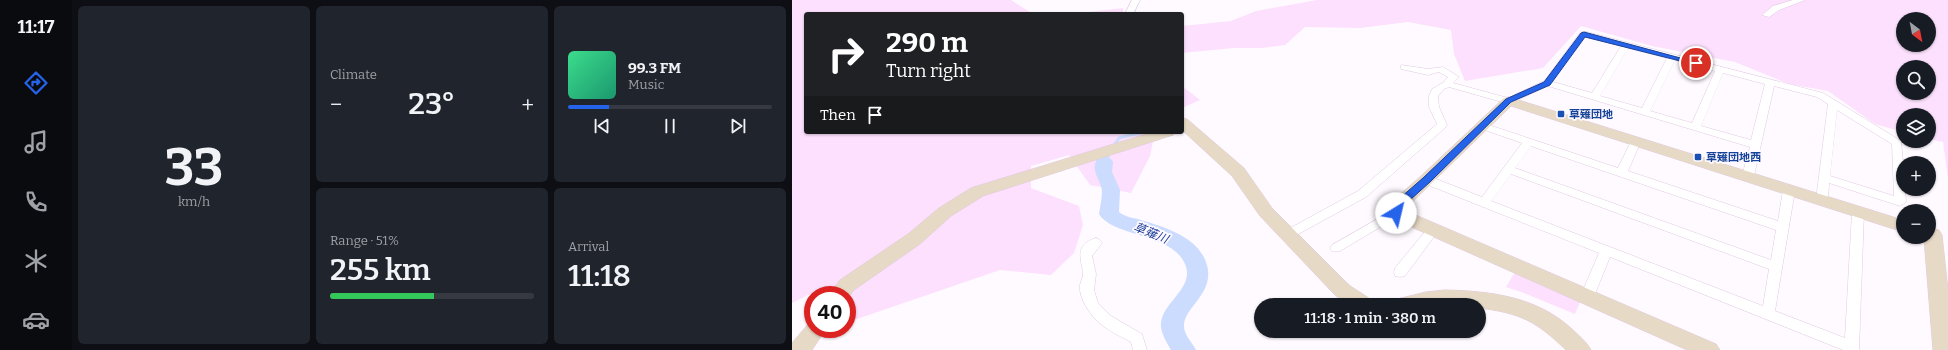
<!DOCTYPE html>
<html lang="en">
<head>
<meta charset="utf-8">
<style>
	:root { --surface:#171b24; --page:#20242c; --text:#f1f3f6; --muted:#9ea1a6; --line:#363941; --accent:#2563eb }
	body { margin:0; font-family:Bitter,"Noto Sans JP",serif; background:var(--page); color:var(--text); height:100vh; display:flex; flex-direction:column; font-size:15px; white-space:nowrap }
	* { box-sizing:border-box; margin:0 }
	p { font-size:13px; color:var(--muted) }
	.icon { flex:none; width:22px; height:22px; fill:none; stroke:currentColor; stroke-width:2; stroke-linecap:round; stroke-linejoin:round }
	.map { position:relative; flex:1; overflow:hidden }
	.sheet { display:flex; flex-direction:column; gap:6px; padding:6px; background:#0d0f14; width:720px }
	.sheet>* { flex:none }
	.guide { position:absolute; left:12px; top:12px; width:380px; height:122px; border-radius:4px; box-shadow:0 1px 3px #0004; background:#202124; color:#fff; overflow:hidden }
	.needle { width:26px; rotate:148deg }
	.controls { position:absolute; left:1104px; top:12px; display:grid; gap:8px }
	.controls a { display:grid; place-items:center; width:40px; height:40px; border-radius:50%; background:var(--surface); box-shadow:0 1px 3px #0004; font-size:20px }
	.speed { position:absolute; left:12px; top:286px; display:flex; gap:8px; font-size:20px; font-weight:700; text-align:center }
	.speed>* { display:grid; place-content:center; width:52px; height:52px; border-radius:50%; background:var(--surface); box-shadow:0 1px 3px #0004; line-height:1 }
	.speed .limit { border:6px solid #d22; background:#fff; color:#111 }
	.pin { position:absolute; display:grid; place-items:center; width:34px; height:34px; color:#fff; margin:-17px; border:2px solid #fff; border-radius:50%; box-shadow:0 1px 4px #0007 }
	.me { position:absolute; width:44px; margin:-22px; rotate:36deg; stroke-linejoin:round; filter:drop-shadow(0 0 3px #0008) }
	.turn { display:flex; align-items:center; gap:14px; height:84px; padding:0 16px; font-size:18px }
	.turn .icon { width:52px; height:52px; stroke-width:2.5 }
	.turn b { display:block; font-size:28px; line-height:34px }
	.then { display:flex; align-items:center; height:38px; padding:0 16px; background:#0003; gap:8px; font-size:15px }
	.big { font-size:30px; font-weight:600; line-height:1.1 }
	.sheet .tile { flex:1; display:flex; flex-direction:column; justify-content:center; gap:6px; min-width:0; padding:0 14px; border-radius:6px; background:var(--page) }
	.sheet .dial { align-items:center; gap:0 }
	.dial b { font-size:52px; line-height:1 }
	.song { display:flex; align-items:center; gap:12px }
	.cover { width:48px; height:48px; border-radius:6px; background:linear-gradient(135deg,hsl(150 70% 55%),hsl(160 70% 35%)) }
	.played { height:4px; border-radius:2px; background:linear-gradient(90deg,var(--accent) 20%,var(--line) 20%) }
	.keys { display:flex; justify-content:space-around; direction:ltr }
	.heat { display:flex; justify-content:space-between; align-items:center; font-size:22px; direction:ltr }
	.charge { height:6px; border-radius:3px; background:linear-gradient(90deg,#34c759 51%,var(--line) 0) }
	.sheet .tiles { flex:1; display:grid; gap:6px; grid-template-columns:repeat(3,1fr) }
	.tile:first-child { grid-row:span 2 }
	.trip { position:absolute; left:462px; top:298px; width:232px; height:40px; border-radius:20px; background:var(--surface); box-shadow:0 1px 3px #0004; font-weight:600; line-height:40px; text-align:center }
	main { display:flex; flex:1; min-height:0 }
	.tab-bar { display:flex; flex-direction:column; width:72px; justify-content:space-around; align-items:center; background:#090b0e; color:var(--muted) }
	.tab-bar .icon { width:28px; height:28px }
	.tab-bar .selected { color:var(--accent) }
	.tab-bar b { font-size:18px; color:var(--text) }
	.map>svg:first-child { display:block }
</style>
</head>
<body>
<main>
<nav class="tab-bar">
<b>11:17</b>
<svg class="icon selected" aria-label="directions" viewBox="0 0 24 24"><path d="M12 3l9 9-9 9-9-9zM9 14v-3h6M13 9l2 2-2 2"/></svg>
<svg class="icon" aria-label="music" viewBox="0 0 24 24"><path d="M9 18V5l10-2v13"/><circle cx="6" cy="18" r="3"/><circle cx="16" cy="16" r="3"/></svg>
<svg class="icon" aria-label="phone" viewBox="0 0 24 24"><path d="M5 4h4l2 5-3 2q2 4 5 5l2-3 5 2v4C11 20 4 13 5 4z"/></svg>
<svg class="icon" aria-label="climate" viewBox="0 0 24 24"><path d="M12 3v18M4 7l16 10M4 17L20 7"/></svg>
<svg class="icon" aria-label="car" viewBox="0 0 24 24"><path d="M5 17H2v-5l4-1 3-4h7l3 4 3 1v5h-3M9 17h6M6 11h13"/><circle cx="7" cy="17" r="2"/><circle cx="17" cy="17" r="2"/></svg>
</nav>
<section class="sheet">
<div class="tiles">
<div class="tile dial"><b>33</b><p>km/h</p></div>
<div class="tile"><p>Climate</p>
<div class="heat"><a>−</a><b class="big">23°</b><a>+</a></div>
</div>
<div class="tile">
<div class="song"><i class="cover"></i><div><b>99.3 FM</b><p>Music</p></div></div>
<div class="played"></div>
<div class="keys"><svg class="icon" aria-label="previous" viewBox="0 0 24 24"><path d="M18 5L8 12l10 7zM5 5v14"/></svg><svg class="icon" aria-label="pause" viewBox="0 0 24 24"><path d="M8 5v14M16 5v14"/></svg><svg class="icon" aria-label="next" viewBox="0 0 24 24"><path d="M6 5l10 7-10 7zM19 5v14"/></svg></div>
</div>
<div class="tile"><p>Range · 51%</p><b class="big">255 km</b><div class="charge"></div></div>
<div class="tile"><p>Arrival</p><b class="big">11:18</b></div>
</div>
</section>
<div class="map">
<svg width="1156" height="350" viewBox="0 0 1156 350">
	<rect width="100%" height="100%" fill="#fffaff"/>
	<g fill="#fce0fd" fill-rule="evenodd">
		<polygon points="0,0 219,0 241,14 14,14 14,132 363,132 358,156 339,193 298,185 277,155 239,166 239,188 287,206 291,225 282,253 259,275 208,270 62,320 55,316 55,295 23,295 20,293 0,303"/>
		<path d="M525 0H1156V178L1151 142 1137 139V115H1111V132L1083 124 1036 91 997 84 943 62 860 46 789 26 751 68 673 81 662 54 659 30 616 22 568 28 513 27 493 45 470 48H442L390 53V26L439 21 464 11ZM1111 19H1137V45H1111ZM1111 67H1137V93H1111Z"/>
		<polygon points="331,8 331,14 279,14"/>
		<polygon points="390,86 408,100 390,108"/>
		<polygon points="723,272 788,302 783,314 732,293 714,287"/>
	</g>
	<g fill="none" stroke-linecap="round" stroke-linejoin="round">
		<polyline stroke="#cbdcfe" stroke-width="2.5" points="341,14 347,0"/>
		<g stroke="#cbdcfe" stroke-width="3">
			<polyline points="322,146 327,138 351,132"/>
			<polyline points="312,162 318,153"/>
		</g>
		<path fill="#cbdcfe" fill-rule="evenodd" d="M312 156 318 158 321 162 320 172 328 190 327 212C333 217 342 218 349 220 373 227 405 237 414 262 425 293 392 306 392 326 392 335 400 342 404 350H379C375 343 370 335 369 327 367 303 404 289 393 264 380 233 321 237 307 214 308 207 310 199 310 191 309 179 297 171 306 158Z"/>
		<defs>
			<g id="street">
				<polygon points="340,0 348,0 341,14 333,14"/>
				<polygon points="1001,0 1013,0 987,10 977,17 970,15 981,6"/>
				<path d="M789 32H795L1031 93 1109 141 1111 163V189H1113L1114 202 1108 206 1037 183 1036 200 1030 204 1026 203 1024 200 1036 104 1025 97 982 86 962 176 956 180 950 176 958 147 756 86 717 104 657 87 652 89 646 96 647 107 655 125 654 127 574 197 499 238H491L489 235 491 232 566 191 645 124 637 107V96L640 89 652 82 656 77 647 72 636 75 609 69V65L636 69 651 67 667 77 661 83 716 98 752 81ZM794 37 829 46 800 93 761 82ZM836 48 875 58 850 108 808 96ZM883 60 923 71 900 123 858 111ZM931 73 973 84 959 140 909 126ZM1045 110 1100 144 1102 196 1038 176Z"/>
				<path d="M691 123 826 168 840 139H848L849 141 836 171 986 221 991 190 997 186 1001 187 1003 190 983 311 1053 338 1060 212 1062 209H1070L1072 212 1067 350H1051L818 257 800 301 795 302 790 301 788 297 807 253 631 183 629 180 635 176 639 177 690 197 730 143 687 128 686 126ZM739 146 984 230 979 260 723 168ZM719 174 977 269 971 306 699 201Z"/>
				<polygon points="603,209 607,210 609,213 607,216 548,251 540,251 538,248 540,245"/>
				<polygon points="640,227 644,228 646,231 644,234 613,276 608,277 603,276 602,272 603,268 636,228"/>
				<path d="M304 238 308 240 310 243 300 256 304 274 302 290 306 303 319 316 350 334 355 350H341L339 342C324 334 306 326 297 311 292 304 287 294 288 285 289 281 291 277 291 273 289 258 282 245 304 238Z"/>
			</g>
			<g id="secondary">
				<polygon points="717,97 1111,220 1111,232 719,106 612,210 924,344 928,350 895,350 597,217 594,213 597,204 629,176 712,98"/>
				<path d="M390 118 395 119 452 168 480 208 556 284C564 291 579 297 583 305H555L542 294 468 216 440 176 390 130Z"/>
				<polygon points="361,132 383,132 381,135 191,196 159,216 128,244 62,290 55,299 55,295 37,295 48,280 116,234 147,208 179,188"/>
				<polygon points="1137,228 1147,230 1150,235 1156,290 1156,350 1141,350 1132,239 1130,237 1137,237"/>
				<path d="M653 290C700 291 745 297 780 329 787 336 794 341 799 350H774C744 321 728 313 687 308V305H602L605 299 634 292Z"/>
				<polygon points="21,321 21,329 34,329 20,350 0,350 0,343 17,323"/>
			</g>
		</defs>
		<use href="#street" stroke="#e1cae1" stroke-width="1"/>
		<use href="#secondary" stroke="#e1cae1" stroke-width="1"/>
		<use href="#street" fill="#fff" fill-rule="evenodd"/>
		<use href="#secondary" fill="#e6d9c5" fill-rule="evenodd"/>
	</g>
	<polygon fill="#2563eb" stroke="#184099" points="792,32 907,63 904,65 793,37 758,85 719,102 638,182 608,209 607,215 600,215 598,208 600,205 631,178 714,99 752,82 789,33"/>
	<g fill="#1a4fb4" stroke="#fffaff" stroke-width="1.5">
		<rect x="765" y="110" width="8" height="8" rx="2"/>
		<rect x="902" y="153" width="8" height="8" rx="2"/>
	</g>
	<g text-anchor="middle" stroke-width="3.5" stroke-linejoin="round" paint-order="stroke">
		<g font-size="11" font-weight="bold" fill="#164399" stroke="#fffaff" text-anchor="start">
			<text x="777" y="118">草薙団地</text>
			<text x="914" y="161">草薙団地西</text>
		</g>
		<g font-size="12" font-style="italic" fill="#1c3f9b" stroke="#fffaff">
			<text transform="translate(359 233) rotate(22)" y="4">草薙川</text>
		</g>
	</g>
</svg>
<div class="controls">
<a><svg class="needle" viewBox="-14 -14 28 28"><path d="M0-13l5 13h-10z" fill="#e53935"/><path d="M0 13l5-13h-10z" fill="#9ea1a6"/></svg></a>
<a><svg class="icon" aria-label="search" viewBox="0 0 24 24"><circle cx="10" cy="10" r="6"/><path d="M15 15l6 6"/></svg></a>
<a><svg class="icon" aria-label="layers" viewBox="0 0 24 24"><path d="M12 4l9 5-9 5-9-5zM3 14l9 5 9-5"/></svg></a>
<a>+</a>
<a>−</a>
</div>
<div class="speed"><div class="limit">40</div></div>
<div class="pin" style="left:904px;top:63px;background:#d93025"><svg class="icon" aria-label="arrive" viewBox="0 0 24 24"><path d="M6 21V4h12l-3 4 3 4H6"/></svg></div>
<svg class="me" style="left:604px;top:213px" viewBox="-20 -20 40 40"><circle r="19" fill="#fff"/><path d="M0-13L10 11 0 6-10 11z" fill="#2563eb"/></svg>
<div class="trip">11:18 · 1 min · 380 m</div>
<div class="guide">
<div class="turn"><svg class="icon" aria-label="right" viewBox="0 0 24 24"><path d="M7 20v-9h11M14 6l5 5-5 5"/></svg><div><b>290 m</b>Turn right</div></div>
<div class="then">Then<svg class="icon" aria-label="arrive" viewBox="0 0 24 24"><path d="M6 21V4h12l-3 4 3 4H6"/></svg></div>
</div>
</div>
</main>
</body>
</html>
